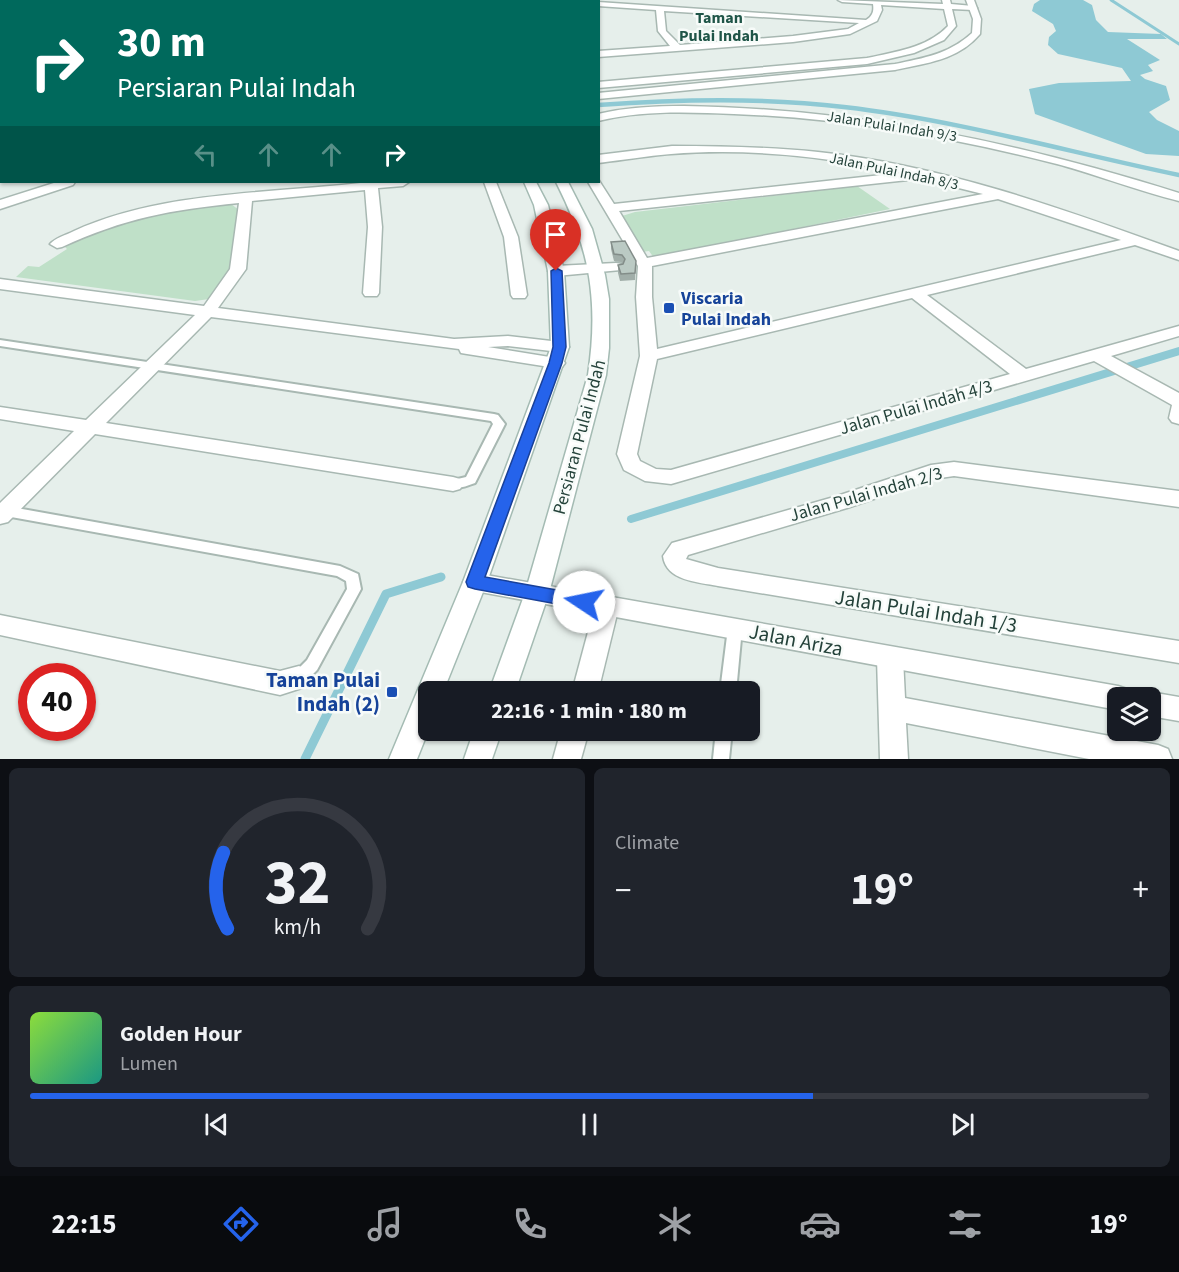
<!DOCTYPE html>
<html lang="en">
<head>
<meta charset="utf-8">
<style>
	:root { --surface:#171b24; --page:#20242c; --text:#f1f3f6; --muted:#9ea1a6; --line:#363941; --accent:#2563eb }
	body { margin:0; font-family:"Source Sans 3",sans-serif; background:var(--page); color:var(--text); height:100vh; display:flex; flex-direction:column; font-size:22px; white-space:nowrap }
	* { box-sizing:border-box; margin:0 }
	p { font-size:20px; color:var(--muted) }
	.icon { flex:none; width:33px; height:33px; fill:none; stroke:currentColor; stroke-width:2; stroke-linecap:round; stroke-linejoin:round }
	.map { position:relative; height:759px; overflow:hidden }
	.sheet { display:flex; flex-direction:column; gap:9px; padding:9px; background:#0d0f14; flex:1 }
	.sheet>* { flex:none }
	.top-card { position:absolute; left:0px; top:0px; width:600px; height:183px; box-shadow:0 2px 4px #0004; background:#00695c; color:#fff; overflow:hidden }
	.buttons { position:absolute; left:1107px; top:687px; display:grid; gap:12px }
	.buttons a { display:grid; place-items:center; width:54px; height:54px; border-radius:9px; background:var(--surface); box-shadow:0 2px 4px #0004; font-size:30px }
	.speed { position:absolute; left:18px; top:663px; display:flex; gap:12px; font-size:30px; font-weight:700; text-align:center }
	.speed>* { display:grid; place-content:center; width:78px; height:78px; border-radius:50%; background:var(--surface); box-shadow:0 2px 4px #0004; line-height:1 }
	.speed .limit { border:9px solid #d22; background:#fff; color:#111 }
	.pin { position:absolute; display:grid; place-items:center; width:51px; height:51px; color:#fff; margin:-62px -26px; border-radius:50% 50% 50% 0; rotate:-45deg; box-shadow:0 0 6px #0007 }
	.pin .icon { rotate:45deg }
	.me { position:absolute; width:66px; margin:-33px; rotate:281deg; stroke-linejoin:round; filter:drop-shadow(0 0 4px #0008) }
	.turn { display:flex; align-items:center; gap:21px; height:126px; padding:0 18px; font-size:27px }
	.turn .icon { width:78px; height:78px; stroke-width:2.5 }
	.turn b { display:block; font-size:42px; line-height:51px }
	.lanes { display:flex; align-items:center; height:57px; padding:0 18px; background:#0003; justify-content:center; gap:30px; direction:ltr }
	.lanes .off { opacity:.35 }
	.big { font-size:45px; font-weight:700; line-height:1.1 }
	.sheet .tile { flex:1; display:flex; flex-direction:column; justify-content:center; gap:9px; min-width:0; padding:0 21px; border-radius:9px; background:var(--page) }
	.sheet .dial { align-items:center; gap:0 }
	.dial svg { height:156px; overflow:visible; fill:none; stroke:var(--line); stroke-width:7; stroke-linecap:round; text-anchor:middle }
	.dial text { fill:var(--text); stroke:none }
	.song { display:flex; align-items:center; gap:18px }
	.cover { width:72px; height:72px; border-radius:9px; background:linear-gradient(135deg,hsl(90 70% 55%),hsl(170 70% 35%)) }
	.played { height:6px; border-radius:3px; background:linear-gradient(90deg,var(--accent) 70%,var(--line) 70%) }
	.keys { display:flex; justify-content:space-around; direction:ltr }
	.heat { display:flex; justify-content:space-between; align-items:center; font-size:33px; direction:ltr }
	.sheet .tiles { flex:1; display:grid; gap:9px; grid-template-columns:1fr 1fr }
	.tile:last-child { grid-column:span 2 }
	.trip { position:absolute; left:418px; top:681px; width:342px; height:60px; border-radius:9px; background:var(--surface); box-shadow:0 2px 4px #0004; font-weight:700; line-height:60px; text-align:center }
	.tabs { display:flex; height:96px; justify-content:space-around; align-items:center; background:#090b0e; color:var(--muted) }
	.tabs .icon { width:42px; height:42px }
	.tabs .current { color:var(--accent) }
	.tabs b { font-size:27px; color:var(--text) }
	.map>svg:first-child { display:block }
</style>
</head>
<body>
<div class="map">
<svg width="1179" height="759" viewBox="0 0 1179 759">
	<rect width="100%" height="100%" fill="#e6efeb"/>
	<g fill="#bfe0c8">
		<polygon points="857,186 890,209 654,258 649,251 642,252 622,216 635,212"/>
		<path d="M214 204H231L239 210 229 273 209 299 195 301 16 277 28 266 39 267 67 249 65 247 67 245C115 224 162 212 214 204Z"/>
	</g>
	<polygon fill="#8ec9d4" points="1040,0 1083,0 1092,5 1096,20 1108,32 1161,34 1167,39 1127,39 1160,60 1148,65 1153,71 1140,75 1145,79 1166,86 1170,100 1149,112 1157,120 1179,131 1179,156 1146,154 1035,114 1029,89 1059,83 1131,81 1122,68 1058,54 1048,45 1049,37 1056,31 1053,24 1032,11 1034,4"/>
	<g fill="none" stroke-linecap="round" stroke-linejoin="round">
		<polyline stroke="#8ec9d4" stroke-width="3" points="1111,0 1179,44"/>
		<path stroke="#8ec9d4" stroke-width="4.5" d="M598 105C680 99 762 97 844 107 957 120 1068 152 1179 175"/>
		<polyline stroke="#8ec9d4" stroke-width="8" points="631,519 1179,351"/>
		<polyline stroke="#8ec9d4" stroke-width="9" points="305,759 386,594 441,577"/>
		<polyline stroke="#bfccc8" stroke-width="15" stroke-dasharray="15 8" stroke-linecap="butt" points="615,263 633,261"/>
		<defs>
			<g id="service">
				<rect x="0" y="9" width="2" height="2"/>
				<rect x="0" y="28" width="2" height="4"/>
				<polygon points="0,41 2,41 0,45"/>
				<rect x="0" y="66" width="2" height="4"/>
				<path d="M0 340 494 414 498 415 505 424 475 483C466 486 458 490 449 487L447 484 449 481 466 477 493 424 491 421 0 346Z"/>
				<polygon points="0,505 340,566 358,574 361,589 317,670 304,683 299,685 294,683 291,678 294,673 307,660 347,589 346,581 337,576 0,515"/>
				<polygon points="735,622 740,624 742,628 736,692 720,692 728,628 730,624"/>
				<polygon points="716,730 732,730 729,759 713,759"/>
			</g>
			<g id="minor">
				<polygon points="145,0 171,0 174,2 146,2"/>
				<polygon points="239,0 248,0 237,2"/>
				<polygon points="266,0 275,0 264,2"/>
				<polygon points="288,0 297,0 286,2"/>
				<polygon points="461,0 469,0 459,2"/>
				<polygon points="520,0 528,0 519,2"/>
				<polygon points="542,0 568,0 571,2 543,2"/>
				<path d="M838 0 943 4 942 0H950L951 4 973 6 977 8 973 10 952 9 956 26 944 40 914 53 867 64 598 88V82L867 58C895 52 927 48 948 26L944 9 881 5 882 10 877 21 850 34 793 42 598 57V51L670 46 658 31 656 10 598 6V2L866 20C873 16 874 11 873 4L842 2ZM664 11 859 23 848 29 793 36 680 45 666 31Z"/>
				<rect x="0" y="19" width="2" height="6"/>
				<rect x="0" y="44" width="2" height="6"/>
				<rect x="0" y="87" width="2" height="6"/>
				<rect x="0" y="102" width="2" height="6"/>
				<path d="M684 106C858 109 1014 141 1179 193V201C1138 191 1098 175 1057 164 951 137 844 118 734 114 689 112 643 110 598 121V114C627 107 655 106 684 106Z"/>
				<path d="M672 146C721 146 770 147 818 152 942 165 1063 209 1179 251V260L1135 245 927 295 1026 369 1179 326V336L1111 356 1179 393V424L1172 422 1169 418 1172 405 1094 361 671 484 645 481 624 470 617 454 640 356 636 297 638 266 588 182H598V179L614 204 900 173C827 156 746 148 671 154 647 156 623 160 598 163V155ZM914 177 983 194 647 258 619 211 908 180ZM998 199 1121 240 657 349 652 297V266ZM912 298 1010 374 671 470 656 469 640 461 637 454 657 359Z"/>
				<polygon points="2,172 2,180 0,181 0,173"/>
				<polygon points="57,182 75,182 73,185 0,209 0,200"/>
				<path d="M370 182H409L403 186 378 188 382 227 379 293 377 296H365L363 293 368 227 365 190 252 201 246 269 218 308 454 339 508 336 560 342 566 343 569 347 566 351 560 352 508 346 488 347 562 359 565 363 562 367 556 368 467 354 461 353 459 349 211 317 106 423 453 477 460 479 463 484 460 489 453 491 95 434 8 522 0 524V503L74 431 0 419V407L86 420 195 315 0 289V279L204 306 230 269 239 203C170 210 125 218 62 247L57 248 50 244C55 238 66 235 74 231 165 190 272 194 370 182Z"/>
				<polygon points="484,182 496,182 518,237 527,295 525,298 513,298 511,295 504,237"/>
				<polygon points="616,263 621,264 623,267 621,270 556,276 548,271 556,266"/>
				<path d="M954 462 1179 491V507L954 476 933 479 847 508 688 555 686 559 718 568 1179 641V663L718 586C698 582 666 581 663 556L672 543 834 497 931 465Z"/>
				<polygon points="607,596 616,599 619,606 598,692 572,692 595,606 598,599"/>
				<polygon points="0,615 280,671 299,666 308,670 312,678 308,686 280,695 0,635"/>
				<polygon points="890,647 899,650 903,658 905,698 1158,745 1168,749 1172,759 1089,759 906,723 908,759 880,759 877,658 881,650"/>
				<polygon points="561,730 589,730 581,759 553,759"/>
			</g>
			<g id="tertiary">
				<path d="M966 0H974L981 19 980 34C958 60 927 63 895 70L598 99V93L895 64C924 58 949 54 972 33L973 19Z"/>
				<polygon points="475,573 1118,686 1127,689 1131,698 1118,698 1118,710 475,591 467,589 463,582 467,575"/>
				<polygon points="1150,692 1179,697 1179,721 1150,716 1150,698 1140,698"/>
			</g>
			<g id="secondary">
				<polygon points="483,0 491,0 481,2"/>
				<polygon points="505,0 513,0 503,2"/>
				<polygon points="524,182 536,182 548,205 564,271 569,347 487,582 443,692 429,692 429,729 417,759 389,759 463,582 551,347 548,271 534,205"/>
				<path d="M556 182H568L592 229 605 275 609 299V348L606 375 549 593 515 692H489L525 593 588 375C599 301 590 249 556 182Z"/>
				<polygon points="474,730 502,730 492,759 464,759"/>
			</g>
		</defs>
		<use href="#service" stroke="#a8b8b2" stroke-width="4"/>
		<use href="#minor" stroke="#a8b8b2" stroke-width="3"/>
		<use href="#tertiary" stroke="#a8b8b2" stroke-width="3"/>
		<use href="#secondary" stroke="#a4bbb3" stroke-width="3"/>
		<use href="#service" fill="#fff" fill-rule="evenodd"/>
		<use href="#minor" fill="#fff" fill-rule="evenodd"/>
		<use href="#tertiary" fill="#fff" fill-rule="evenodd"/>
		<use href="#secondary" fill="#fff" fill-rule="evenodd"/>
	</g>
	<polygon fill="#a1aea9" points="611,242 636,261 635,280 620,281 618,273 618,265 623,264 621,262 614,261 611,249"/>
	<polygon fill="#838d89" points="0,125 2,125 2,145 0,146"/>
	<polygon fill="#bbcac4" stroke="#838d89" stroke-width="1.5" points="625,241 636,261 635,273 621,274 618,265 623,264 625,259 622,255 614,254 611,242"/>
	<polygon fill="#2563eb" stroke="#184099" stroke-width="1.5" points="556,268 562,271 566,347 562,363 485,577 590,596 593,602 590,607 584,609 475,589 468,587 466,582 549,363 553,347 551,271"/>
	<g fill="#1a4fb4" stroke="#f7fbf9" stroke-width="2">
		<rect x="663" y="302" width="12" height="12" rx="3"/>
		<rect x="386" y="686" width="12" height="12" rx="3"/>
	</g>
	<g text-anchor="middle" stroke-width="5" stroke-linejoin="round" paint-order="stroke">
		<g font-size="15" fill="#24423a" stroke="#f7fbf9">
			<text transform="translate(892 126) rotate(9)" y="5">Jalan Pulai Indah 9/3</text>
			<text transform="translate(894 171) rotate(12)" y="5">Jalan Pulai Indah 8/3</text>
		</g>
		<g font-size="16" font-weight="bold" fill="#1f5548" stroke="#f7fbf9">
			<text x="719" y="23">Taman<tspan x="719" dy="18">Pulai Indah</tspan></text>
		</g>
		<g font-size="18" font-weight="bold" fill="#164399" stroke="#f7fbf9" text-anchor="start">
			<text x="681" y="304">Viscaria<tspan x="681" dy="21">Pulai Indah</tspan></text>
		</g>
		<g font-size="18" fill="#24423a" stroke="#f7fbf9">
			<text transform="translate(916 407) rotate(-16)" y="6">Jalan Pulai Indah 4/3</text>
			<text transform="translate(579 437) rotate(-75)" y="6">Persiaran Pulai Indah</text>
			<text transform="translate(866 494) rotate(-16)" y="6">Jalan Pulai Indah 2/3</text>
		</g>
		<g font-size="21" fill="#24423a" stroke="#f7fbf9">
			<text transform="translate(926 611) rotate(9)" y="7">Jalan Pulai Indah 1/3</text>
			<text transform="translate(796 640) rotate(11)" y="7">Jalan Ariza</text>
		</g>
		<g font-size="21" font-weight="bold" fill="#164399" stroke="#f7fbf9" text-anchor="end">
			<text x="380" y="687">Taman Pulai<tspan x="380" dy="24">Indah (2)</tspan></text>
		</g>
	</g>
</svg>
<div class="buttons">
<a><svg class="icon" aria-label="layers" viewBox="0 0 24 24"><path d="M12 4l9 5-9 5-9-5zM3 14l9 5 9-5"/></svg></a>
</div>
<div class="speed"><div class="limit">40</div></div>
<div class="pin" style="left:556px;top:271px;background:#d93025"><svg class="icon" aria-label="arrive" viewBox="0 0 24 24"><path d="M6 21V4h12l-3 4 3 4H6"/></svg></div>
<svg class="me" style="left:584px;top:602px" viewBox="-20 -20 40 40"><circle r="19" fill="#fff"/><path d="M0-13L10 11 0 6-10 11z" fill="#2563eb"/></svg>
<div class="trip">22:16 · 1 min · 180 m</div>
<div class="top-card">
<div class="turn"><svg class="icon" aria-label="right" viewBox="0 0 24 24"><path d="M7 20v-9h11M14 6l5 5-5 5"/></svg><div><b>30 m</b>Persiaran Pulai Indah</div></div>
<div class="lanes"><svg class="icon off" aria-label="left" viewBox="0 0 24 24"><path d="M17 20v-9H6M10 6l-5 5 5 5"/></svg><svg class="icon off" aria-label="ahead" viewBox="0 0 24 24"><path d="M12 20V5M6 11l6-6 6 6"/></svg><svg class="icon off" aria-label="ahead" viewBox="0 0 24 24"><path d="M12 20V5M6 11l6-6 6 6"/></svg><svg class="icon" aria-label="right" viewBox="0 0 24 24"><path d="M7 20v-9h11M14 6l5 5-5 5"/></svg></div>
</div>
</div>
<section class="sheet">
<div class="tiles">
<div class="tile dial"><svg viewBox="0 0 100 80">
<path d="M14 69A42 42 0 1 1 86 69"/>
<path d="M14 69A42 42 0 0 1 12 30" stroke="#2563eb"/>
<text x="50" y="56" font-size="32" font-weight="700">32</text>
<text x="50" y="72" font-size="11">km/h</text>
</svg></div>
<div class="tile"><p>Climate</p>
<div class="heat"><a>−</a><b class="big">19°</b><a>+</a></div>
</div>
<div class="tile">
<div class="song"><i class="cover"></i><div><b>Golden Hour</b><p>Lumen</p></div></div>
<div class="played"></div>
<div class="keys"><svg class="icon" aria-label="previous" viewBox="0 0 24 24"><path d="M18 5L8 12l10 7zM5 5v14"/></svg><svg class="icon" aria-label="pause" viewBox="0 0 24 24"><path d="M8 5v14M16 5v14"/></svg><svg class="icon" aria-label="next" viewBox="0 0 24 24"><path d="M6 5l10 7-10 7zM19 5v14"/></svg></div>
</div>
</div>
</section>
<nav class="tabs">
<b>22:15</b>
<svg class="icon current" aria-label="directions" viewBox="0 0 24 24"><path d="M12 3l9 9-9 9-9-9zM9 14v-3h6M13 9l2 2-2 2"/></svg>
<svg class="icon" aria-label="music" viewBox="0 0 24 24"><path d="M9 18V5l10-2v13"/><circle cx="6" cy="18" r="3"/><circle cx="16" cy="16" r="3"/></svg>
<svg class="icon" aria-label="phone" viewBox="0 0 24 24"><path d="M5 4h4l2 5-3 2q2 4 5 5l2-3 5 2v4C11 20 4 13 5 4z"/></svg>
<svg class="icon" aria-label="climate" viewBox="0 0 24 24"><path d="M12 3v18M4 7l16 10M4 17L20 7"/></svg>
<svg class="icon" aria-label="car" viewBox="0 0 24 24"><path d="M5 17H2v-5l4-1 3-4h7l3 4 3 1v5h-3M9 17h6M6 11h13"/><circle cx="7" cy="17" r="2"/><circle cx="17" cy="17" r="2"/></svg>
<svg class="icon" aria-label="filters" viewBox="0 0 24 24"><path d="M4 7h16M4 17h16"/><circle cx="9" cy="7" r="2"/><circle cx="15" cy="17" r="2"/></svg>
<b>19°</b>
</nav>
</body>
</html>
